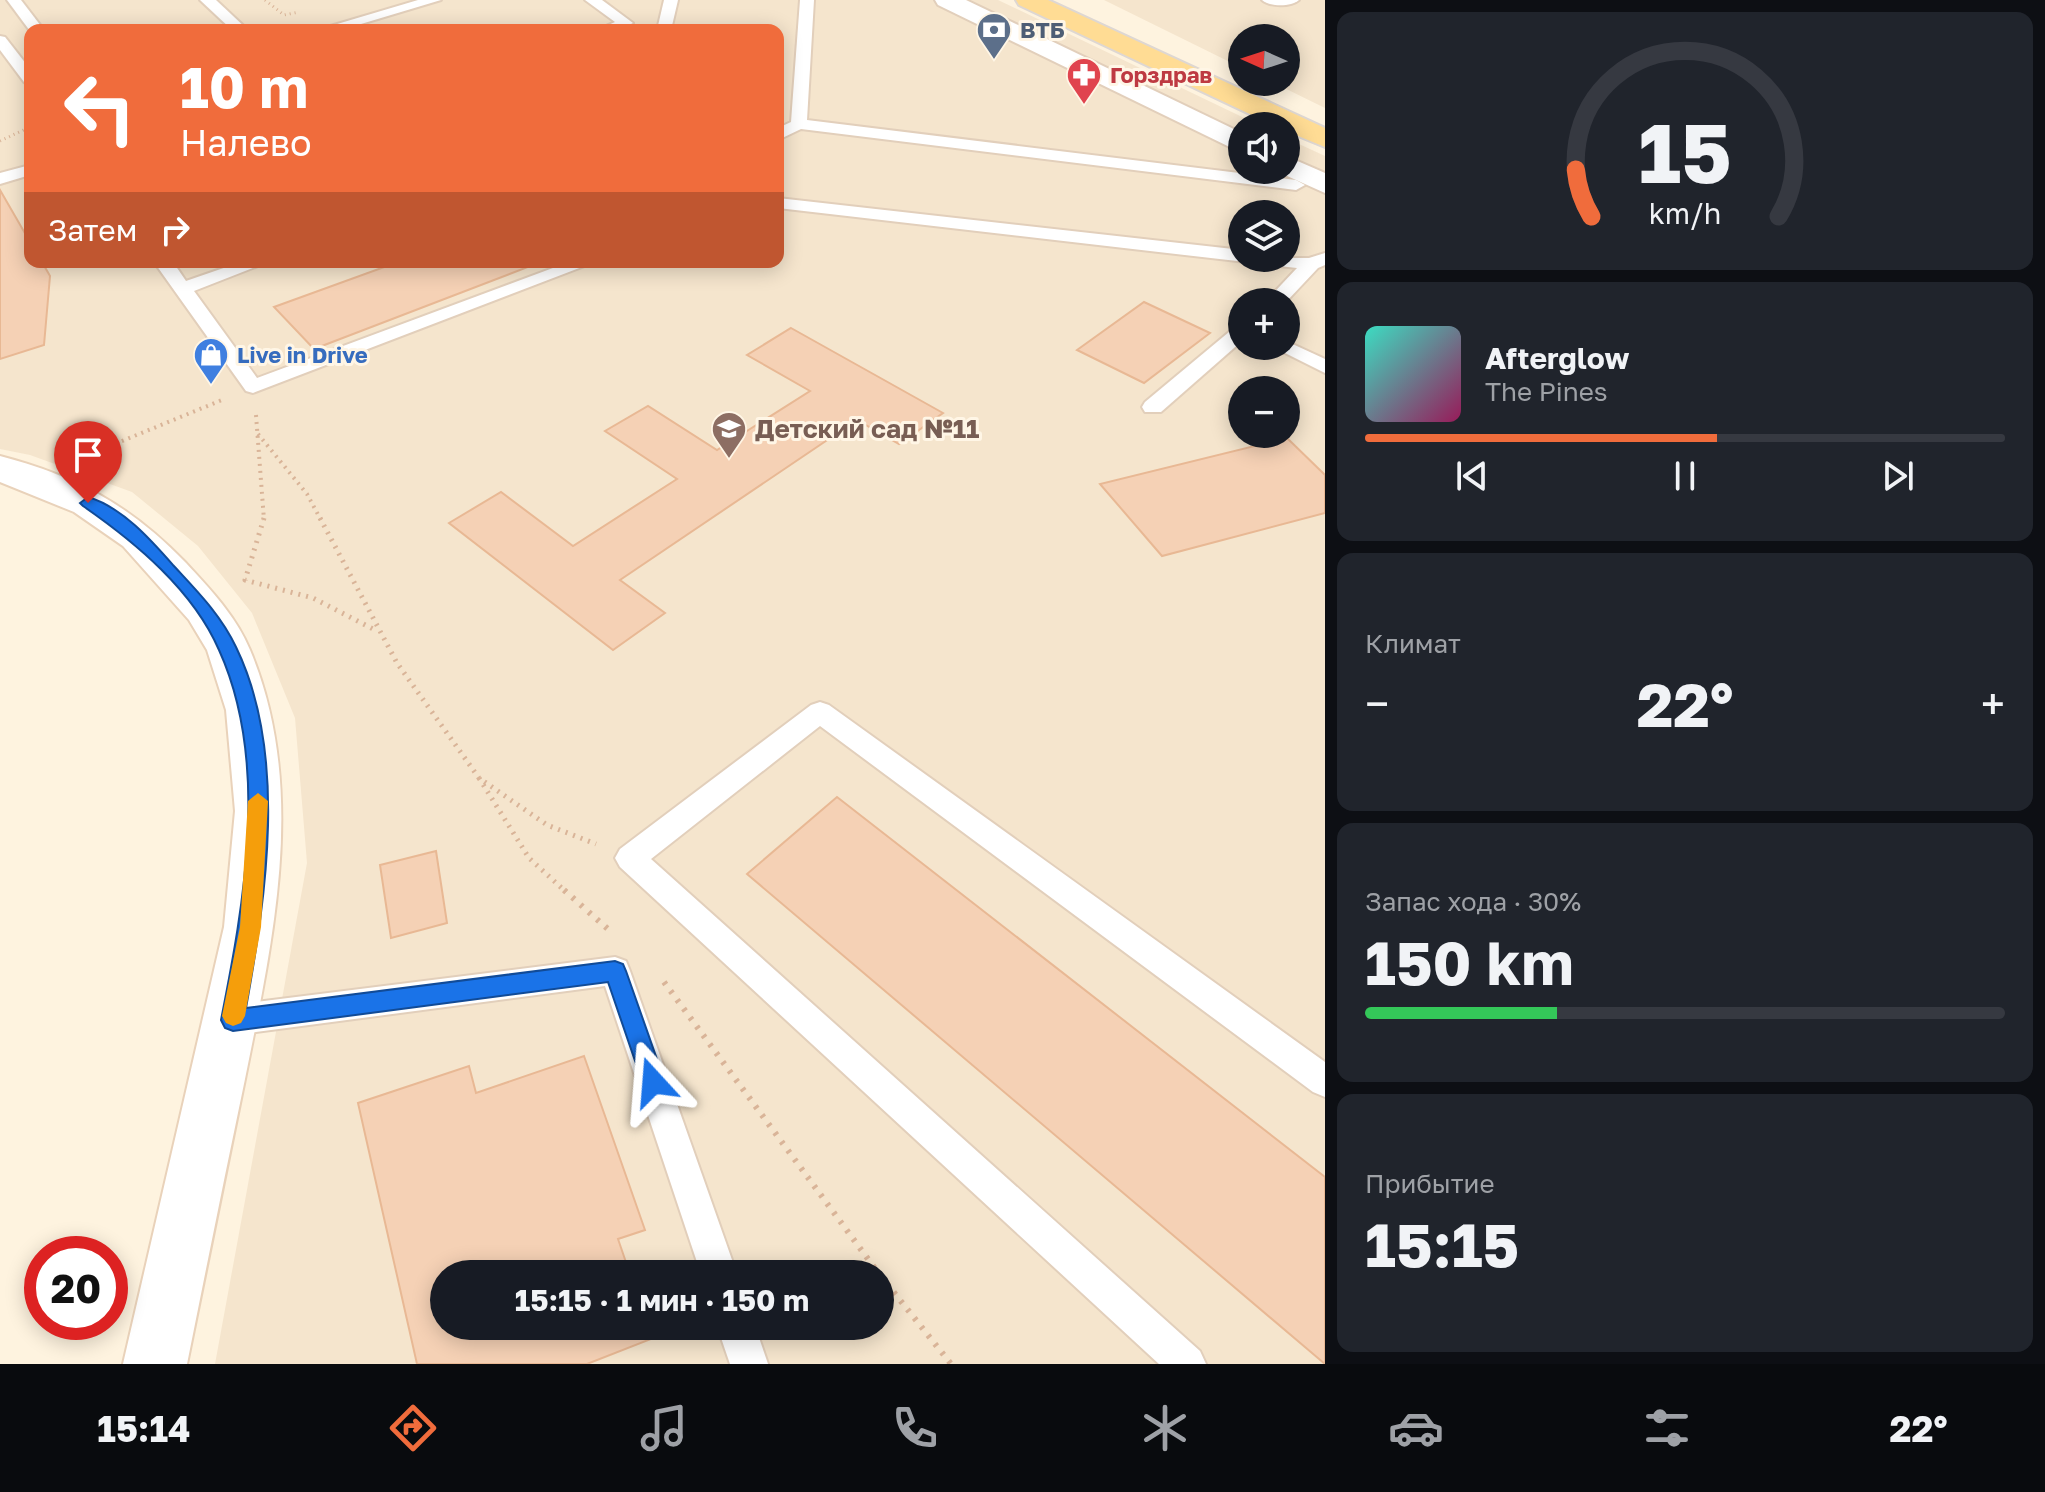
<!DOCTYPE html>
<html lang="ru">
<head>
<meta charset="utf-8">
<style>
	:root { --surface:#171b24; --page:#20242c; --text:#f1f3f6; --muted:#9ea1a6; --line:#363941; --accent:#f06c3c }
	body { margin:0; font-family:"Golos Text",sans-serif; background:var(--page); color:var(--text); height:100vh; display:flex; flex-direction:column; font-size:30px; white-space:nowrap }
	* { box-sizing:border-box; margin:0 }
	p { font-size:26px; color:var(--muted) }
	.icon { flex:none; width:44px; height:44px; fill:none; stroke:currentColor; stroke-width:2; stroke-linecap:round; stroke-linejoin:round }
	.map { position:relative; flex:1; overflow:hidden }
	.drawer { display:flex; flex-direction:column; gap:12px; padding:12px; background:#0d0f14; width:720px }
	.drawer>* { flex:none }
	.guide { position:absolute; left:24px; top:24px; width:760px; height:244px; border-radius:16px; box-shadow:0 4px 20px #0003; background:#f06c3c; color:#fff; overflow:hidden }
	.needle { width:52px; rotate:273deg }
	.fabs { position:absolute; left:1228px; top:24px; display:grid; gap:16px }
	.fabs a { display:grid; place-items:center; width:72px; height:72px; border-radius:50%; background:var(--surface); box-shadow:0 4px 20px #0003; font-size:40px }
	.speed { position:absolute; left:24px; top:1236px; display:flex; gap:16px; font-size:40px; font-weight:700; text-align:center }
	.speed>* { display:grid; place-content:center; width:104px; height:104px; border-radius:50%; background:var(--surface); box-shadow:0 4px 20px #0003; line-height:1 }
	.speed .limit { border:12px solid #d22; background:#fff; color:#111 }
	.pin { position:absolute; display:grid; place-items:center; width:68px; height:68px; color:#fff; margin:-82px -34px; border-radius:50% 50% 50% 0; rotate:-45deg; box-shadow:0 0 8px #0007 }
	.pin .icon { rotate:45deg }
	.me { position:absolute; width:88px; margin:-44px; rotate:341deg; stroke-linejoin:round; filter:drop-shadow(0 0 6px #0008) }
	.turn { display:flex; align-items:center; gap:28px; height:168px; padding:0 24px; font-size:36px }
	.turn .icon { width:104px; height:104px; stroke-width:2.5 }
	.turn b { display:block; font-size:56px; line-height:68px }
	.then { display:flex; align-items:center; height:76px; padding:0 24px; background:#0003; gap:16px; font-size:30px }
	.big { font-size:60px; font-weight:700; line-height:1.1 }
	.drawer .widget { flex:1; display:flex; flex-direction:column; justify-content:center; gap:12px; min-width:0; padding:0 28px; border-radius:16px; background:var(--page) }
	.drawer .dial { align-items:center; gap:0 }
	.dial svg { height:208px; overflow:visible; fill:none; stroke:var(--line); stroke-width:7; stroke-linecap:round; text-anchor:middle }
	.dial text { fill:var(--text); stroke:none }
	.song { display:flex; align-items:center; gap:24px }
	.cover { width:96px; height:96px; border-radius:12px; background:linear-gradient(135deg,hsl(170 70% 55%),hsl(330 70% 35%)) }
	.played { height:8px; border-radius:4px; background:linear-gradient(90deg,var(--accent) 55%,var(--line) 55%) }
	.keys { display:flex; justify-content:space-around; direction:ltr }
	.heat { display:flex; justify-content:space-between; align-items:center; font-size:44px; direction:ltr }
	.charge { height:12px; border-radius:6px; background:linear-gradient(90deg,#34c759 30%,var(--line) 0) }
	.trip { position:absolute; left:430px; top:1260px; width:464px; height:80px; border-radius:40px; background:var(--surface); box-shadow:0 4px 20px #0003; font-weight:700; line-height:80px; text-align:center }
	.dock { display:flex; height:128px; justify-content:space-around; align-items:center; background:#090b0e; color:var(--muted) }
	.dock .icon { width:56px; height:56px }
	.dock .active { color:var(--accent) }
	.dock b { font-size:36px; color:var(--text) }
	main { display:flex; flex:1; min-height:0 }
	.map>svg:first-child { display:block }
</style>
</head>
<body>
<main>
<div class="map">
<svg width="1325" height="1364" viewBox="0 0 1325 1364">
	<rect width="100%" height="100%" fill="#fef3df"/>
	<g fill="#f5e5cd" fill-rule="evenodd">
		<path d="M0 0H998L1261 126H1242V170H1286V138L1325 156V1364H215L307 863 295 718 252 613 198 546 132 492 30 455 0 449ZM30 30H778V262H30ZM1242 214H1286V258H1242ZM1242 302H1286V346H1242ZM1242 390H1286V434H1242ZM444 1274H880V1326H444Z"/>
		<polygon points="1104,0 1325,0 1325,108 1272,82 1286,82 1286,38 1242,38 1242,68"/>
	</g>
	<g fill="#f5d1b5" stroke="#e8b894" stroke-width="2">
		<polygon points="0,190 30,242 30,262 42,262 50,276 44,345 0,359"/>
		<polygon points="398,262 532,262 533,265 314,349 274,307"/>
		<polygon points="1144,302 1210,333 1144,383 1077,350"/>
		<polygon points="791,328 943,413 899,444 857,420 620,580 665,613 613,650 449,523 501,492 573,546 677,479 605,431 648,406 717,450 810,391 747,355"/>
		<polygon points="1287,438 1325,475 1325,513 1162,556 1100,484"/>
		<polygon points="837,797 1325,1177 1325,1364 747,874"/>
		<polygon points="436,851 447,923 391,938 380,865"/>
		<polygon points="584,1056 645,1230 618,1239 630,1274 444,1274 444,1326 647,1326 651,1339 587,1364 417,1364 358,1103 469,1066 476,1093"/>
	</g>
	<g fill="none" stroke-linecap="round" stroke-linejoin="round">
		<defs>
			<g id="service">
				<polygon points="7,0 21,0 44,30 30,31"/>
				<polygon points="200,0 216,0 248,30 232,30"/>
				<polygon points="418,0 441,0 341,30 317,30"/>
				<polygon points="585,0 602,0 633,23 619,30 597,30 615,22"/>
				<polygon points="664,0 678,0 671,30 657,30"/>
				<polygon points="800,0 814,0 807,120 1296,180 1305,185 1296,190 801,129 778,140 778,128 791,122"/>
				<path d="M1262 0H1299C1291 7 1270 7 1262 0Z"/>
				<polygon points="0,36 5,37 30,69 30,84 24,82 0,50"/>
				<polygon points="30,165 30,175 0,184 0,173"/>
				<polygon points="778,198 1242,250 1242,258 1309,258 1325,253 1325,265 1318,268 1286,302 1265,302 1297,268 778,208"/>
				<polygon points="154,262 173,262 186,281 241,262 268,262 194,291 257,378 569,262 595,262 253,393 246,391"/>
				<polygon points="1242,325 1242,341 1161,412 1145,412 1142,407 1145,402 1235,327"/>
				<polygon points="1286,341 1325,359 1325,373 1271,346 1286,346"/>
				<polygon points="820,702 829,705 1325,1062 1325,1097 1313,1092 820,726 651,859 1200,1351 1206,1364 1159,1364 620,867 615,858 620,849 811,705"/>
				<polygon points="615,957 626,961 630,971 737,1274 701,1274 605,986 233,1035 222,1030 217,1020 222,1010 233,1005"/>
				<polygon points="717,1326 755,1326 768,1364 730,1364"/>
			</g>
			<g id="minor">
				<polygon points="935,0 966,0 1242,133 1242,153 938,5"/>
				<polygon points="1286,156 1325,173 1325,193 1276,171 1286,170"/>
			</g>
			<path id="secondary" d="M0 456C77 476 131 506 186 563 210 589 236 616 250 650 308 788 273 939 245 1079 225 1174 206 1269 187 1364H123L224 927 235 811 226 710 207 650 189 620 123 546 74 512 0 482Z"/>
			<polygon id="primary" points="1016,0 1048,0 1325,128 1325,147 1286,131 1286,126 1275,126 1019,5"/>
		</defs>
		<use href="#service" stroke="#e2cfbb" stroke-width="4"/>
		<use href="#minor" stroke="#e2cfbb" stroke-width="4"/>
		<use href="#secondary" stroke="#e9d2ba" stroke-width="4"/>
		<use href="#primary" stroke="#ded7d2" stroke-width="4"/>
		<g stroke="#d9b498" stroke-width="3" stroke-dasharray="1 4" stroke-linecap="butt">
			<polyline points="265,0 284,15 299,12"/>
			<polyline points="0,141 30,127"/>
		</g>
		<g stroke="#d9b498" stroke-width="4" stroke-dasharray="2 5" stroke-linecap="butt">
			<polyline points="256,415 264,520"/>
			<polyline points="258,434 307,494 321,520"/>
			<polyline points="83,457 222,400"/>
		</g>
		<g stroke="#d9b498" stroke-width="5" stroke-dasharray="2 6" stroke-linecap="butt">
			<polyline points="264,518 245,580 313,598 375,630"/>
			<polyline points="320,518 397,663 479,778 547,825 596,844"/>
			<polyline points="479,778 529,858 566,892"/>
		</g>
		<g stroke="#d9b498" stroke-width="6" stroke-dasharray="3 8" stroke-linecap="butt">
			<polyline points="564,890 610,931"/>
			<polyline points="664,982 879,1274"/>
			<polyline points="880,1275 951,1364"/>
		</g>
		<use href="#service" fill="#fff" fill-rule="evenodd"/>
		<use href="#minor" fill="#fff" fill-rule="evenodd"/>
		<use href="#secondary" fill="#fff" fill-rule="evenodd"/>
		<use href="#primary" fill="#ffdc94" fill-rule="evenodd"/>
	</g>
	<path fill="#1a73e8" stroke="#114b97" stroke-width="2" d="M88 497C122 507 151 540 173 565 197 591 221 615 236 647 288 754 266 896 246 1008L615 961 623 964 626 971 665 1082 661 1090 653 1093 645 1090 608 982 233 1031 225 1028 221 1020C244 904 270 762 219 650 193 590 135 542 83 506L80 503Z"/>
	<polygon fill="#f59e0b" points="258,793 268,801 261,927 245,1016 241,1023 233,1026 226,1023 222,1016 240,927 248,801"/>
	<defs>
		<symbol id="bank-pin" viewBox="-11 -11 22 30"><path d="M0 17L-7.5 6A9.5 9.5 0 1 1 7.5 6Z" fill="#5c6f8a" stroke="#fff6e6"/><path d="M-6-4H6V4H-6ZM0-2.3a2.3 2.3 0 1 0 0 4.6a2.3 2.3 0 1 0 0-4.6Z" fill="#fff"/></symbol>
		<symbol id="pharmacy-pin" viewBox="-11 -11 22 30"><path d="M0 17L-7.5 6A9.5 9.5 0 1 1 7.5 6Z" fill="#e0444e" stroke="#fff6e6"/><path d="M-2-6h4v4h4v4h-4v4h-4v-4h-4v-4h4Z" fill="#fff"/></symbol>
		<symbol id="shop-pin" viewBox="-11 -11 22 30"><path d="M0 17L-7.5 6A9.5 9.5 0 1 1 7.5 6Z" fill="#3f7fe0" stroke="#fff6e6"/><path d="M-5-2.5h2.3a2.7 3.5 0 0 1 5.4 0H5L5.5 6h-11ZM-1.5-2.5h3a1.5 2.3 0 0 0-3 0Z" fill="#fff"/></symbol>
		<symbol id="school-pin" viewBox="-11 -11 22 30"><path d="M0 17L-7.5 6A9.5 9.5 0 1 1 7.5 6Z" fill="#8d6e63" stroke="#fff6e6"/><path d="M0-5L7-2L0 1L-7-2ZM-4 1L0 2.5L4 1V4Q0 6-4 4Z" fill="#fff"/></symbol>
	</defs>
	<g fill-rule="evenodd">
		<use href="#bank-pin" x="974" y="10" width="40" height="54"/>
		<use href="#pharmacy-pin" x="1064" y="55" width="40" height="54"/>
		<use href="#shop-pin" x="191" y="335" width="40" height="54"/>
		<use href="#school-pin" x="709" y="409" width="40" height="54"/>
	</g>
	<g text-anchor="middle" stroke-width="6" stroke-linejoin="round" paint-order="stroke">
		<g font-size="22" font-weight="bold" fill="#4e5e75" stroke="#fff6e6" text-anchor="start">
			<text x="1020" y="38">ВТБ</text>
		</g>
		<g font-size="22" font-weight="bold" fill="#be3a42" stroke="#fff6e6" text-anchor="start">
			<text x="1110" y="83">Горздрав</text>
		</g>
		<g font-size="22" font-weight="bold" fill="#366cbe" stroke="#fff6e6" text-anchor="start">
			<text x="237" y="363">Live in Drive</text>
		</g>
		<g font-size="26" font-weight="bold" fill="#785e54" stroke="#fff6e6" text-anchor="start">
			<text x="755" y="438">Детский сад №11</text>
		</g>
	</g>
</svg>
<div class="fabs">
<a><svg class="needle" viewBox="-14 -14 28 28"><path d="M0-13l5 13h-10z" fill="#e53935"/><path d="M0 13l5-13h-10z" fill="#9ea1a6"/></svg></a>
<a><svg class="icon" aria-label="sound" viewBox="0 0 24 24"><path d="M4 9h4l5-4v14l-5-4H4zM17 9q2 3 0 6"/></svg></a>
<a><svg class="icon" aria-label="layers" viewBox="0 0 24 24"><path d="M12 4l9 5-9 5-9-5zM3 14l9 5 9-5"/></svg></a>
<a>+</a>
<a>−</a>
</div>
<div class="speed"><div class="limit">20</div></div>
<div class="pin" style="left:88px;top:503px;background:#d93025"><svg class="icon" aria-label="arrive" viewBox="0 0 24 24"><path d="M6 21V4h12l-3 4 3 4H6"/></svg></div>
<svg class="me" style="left:653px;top:1082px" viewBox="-20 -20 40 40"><path d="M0-17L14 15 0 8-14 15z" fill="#1a73e8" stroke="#fff" stroke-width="4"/></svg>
<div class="trip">15:15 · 1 мин · 150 m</div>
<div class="guide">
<div class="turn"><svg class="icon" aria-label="left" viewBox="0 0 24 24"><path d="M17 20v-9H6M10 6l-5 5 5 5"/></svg><div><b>10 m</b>Налево</div></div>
<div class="then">Затем<svg class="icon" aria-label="right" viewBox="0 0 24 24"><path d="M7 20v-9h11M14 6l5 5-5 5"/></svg></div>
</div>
</div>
<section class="drawer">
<div class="widget dial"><svg viewBox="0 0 100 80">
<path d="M14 69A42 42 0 1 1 86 69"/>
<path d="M14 69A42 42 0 0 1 8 51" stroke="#f06c3c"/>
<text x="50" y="56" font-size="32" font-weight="700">15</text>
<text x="50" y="72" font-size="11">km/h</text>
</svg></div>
<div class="widget">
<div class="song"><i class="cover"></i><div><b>Afterglow</b><p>The Pines</p></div></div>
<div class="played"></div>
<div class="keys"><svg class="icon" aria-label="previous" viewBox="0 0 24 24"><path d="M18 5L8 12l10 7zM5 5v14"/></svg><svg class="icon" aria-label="pause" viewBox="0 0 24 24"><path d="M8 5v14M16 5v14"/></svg><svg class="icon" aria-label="next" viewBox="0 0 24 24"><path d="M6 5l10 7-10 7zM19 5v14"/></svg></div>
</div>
<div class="widget"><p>Климат</p>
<div class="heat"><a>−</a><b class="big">22°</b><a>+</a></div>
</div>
<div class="widget"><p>Запас хода · 30%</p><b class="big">150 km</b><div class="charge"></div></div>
<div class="widget"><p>Прибытие</p><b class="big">15:15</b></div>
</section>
</main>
<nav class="dock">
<b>15:14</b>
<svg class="icon active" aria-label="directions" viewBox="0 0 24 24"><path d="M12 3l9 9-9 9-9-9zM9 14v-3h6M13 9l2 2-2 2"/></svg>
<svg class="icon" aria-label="music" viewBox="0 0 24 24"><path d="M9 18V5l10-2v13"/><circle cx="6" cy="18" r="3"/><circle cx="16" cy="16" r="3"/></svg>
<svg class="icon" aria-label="phone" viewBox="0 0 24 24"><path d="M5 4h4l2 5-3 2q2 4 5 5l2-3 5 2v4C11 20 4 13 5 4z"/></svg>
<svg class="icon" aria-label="climate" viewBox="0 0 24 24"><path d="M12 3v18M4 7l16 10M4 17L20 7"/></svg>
<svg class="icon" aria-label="car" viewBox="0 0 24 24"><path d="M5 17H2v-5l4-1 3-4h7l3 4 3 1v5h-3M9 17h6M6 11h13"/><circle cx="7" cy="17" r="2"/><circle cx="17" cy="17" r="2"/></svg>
<svg class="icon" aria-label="filters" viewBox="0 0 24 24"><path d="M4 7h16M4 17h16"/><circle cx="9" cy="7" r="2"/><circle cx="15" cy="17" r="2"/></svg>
<b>22°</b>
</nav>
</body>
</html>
